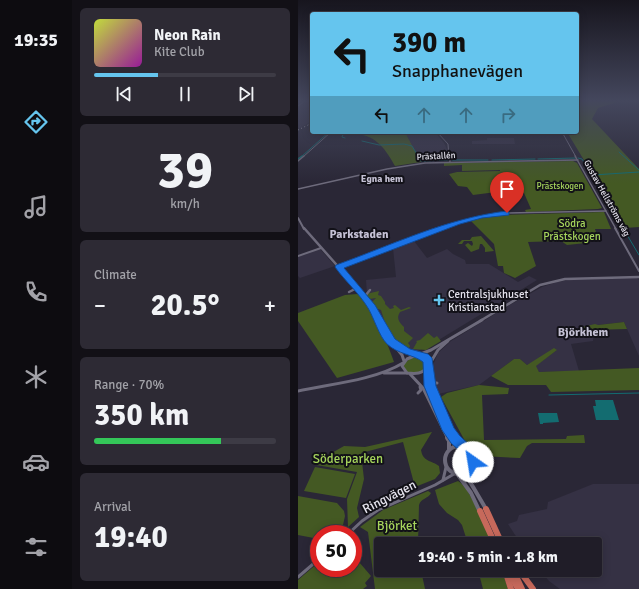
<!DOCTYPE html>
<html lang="en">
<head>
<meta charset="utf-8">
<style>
	:root { --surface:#201d28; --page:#2d2a34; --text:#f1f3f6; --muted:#a2a2a8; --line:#3d3b45; --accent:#65c5ee }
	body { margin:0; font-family:Signika,sans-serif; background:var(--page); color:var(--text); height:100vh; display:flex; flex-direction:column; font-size:15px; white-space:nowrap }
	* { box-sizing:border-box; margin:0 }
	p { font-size:13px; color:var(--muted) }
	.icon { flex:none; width:22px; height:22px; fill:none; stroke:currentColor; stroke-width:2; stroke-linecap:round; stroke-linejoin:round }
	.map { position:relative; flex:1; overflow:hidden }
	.drawer { display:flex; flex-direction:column; gap:8px; padding:8px; background:#121016; width:226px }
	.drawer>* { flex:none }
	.banner { position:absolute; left:12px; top:12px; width:269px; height:122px; border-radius:4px; box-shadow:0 2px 10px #0003,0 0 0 1px var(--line); background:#65c5ee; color:#111; overflow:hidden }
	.speed { position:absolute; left:12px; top:525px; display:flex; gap:8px; font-size:20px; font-weight:700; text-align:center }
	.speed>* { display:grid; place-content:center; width:52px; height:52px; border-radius:50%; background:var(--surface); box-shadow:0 2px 10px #0003,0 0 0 1px var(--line); line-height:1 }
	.speed .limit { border:6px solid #d22; background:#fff; color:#111 }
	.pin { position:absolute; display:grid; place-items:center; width:34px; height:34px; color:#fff; margin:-41px -17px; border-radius:50% 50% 50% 0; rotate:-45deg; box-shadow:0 0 4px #0007 }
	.pin .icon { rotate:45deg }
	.me { position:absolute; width:44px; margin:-22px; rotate:328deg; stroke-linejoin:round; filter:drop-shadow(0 0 3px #0008) }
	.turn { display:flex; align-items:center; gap:14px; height:84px; padding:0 16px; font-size:18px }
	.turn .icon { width:52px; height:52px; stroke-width:2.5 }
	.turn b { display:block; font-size:28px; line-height:34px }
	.lanes { display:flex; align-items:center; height:38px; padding:0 16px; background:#0003; justify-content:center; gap:20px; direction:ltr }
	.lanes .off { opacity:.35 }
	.big { font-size:30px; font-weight:700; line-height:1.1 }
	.drawer .tile { flex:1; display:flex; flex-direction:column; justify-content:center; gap:6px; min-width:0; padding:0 14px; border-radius:6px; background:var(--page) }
	.drawer .dial { align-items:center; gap:0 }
	.dial b { font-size:52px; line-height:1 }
	.song { display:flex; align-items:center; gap:12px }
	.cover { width:48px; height:48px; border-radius:6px; background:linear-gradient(135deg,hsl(70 70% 55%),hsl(300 70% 35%)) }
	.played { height:4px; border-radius:2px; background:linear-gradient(90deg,var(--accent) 35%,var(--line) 35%) }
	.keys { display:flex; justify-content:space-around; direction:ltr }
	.heat { display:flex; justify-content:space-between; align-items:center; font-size:22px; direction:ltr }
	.charge { height:6px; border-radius:3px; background:linear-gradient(90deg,#34c759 70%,var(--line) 0) }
	.trip { position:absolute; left:76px; top:537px; width:228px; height:40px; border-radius:4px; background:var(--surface); box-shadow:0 2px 10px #0003,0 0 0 1px var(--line); font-weight:700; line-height:40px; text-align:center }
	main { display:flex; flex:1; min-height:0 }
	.tabs { display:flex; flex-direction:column; width:72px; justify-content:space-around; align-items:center; background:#0d0c10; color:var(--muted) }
	.tabs .icon { width:28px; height:28px }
	.tabs .on { color:var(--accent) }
	.tabs b { font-size:18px; color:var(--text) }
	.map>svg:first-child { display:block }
</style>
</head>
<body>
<main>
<nav class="tabs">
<b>19:35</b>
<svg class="icon on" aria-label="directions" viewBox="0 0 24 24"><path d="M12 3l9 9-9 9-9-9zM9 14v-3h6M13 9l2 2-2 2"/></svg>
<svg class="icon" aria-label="music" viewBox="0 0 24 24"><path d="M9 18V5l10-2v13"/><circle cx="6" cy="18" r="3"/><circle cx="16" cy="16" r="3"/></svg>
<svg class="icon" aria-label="phone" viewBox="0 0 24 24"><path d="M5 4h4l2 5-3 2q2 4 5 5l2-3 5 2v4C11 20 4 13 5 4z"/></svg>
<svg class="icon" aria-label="climate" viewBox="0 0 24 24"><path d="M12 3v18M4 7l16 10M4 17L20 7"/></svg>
<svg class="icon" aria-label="car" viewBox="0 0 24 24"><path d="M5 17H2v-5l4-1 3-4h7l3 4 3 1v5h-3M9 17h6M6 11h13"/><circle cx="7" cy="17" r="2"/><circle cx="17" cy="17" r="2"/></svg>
<svg class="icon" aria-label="filters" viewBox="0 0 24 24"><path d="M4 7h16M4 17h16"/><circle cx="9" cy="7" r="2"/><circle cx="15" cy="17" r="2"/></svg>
</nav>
<section class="drawer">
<div class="tile">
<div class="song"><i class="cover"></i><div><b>Neon Rain</b><p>Kite Club</p></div></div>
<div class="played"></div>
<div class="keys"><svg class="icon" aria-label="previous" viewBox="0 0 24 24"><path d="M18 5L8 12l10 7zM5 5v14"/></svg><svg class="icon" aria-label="pause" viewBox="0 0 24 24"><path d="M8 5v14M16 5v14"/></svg><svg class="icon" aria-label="next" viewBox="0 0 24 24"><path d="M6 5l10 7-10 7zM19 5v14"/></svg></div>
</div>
<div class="tile dial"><b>39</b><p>km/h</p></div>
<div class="tile"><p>Climate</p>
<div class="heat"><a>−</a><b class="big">20.5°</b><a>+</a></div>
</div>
<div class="tile"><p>Range · 70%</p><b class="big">350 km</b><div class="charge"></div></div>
<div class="tile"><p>Arrival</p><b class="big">19:40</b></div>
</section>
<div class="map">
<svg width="341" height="589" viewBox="0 0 341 589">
	<rect width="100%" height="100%" fill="#2a2736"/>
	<g fill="#353144">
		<polygon points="0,100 14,100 14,121 0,129"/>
		<polygon points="137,132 146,143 149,149 149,158 121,159 108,134"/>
		<polygon points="189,138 216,138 217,144 174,144 174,141 189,140"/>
		<polygon points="116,241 129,258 149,249 155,254 167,260 168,264 191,264 220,282 231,276 239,280 139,341 120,351 115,351 102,346 95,340 90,333 69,294 68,280 98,277 95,248"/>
		<polygon points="22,249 37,266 2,278 0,276 0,257"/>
		<polygon points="339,278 341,280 341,356 326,322 300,325 291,330 296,330 295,341 273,344 281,371 241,372 237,366 259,350 229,365 222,359 216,359 181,385 140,394 135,374 135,365 140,353 153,341 210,306 244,287 259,282 271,280"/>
		<polygon points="295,484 341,484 341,589 262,589 251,581 242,570 297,570 297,544 223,544 210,524 219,521 221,515 249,509 250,502"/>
	</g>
	<g fill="#445923">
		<polygon points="279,100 313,100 319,102 300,108 294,119 341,169 341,227 327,228 269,132 279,132"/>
		<path d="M68 132H111L108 134 123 162 97 166C88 150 79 136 59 134Z"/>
		<polygon points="275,161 279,163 304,208 300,209 228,212 227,210 233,209 226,193 216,190 226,188 224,181 211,181 213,190 175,195 169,187 160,186 151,174 159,172 202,171 202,170 164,171 164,165 146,166 146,163"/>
		<polygon points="306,212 313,229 297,229 300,239 288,239 288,243 269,245 263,241 230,242 238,266 217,278 206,273 205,266 200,266 196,244 172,220 201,215"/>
		<polygon points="183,236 196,251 187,252 187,248 184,244 182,244 181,249 173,252 167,245 170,243 174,246 175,244 174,241 166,241 164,244 160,244 164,240 172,240 174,237"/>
		<path d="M81 291 80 295 83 296 87 302V304L92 309 96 308 95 306 97 305 103 310 111 307 113 308 102 312C98 318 101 322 106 327V331L115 338 110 343 112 346 111 348C93 343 88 326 83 310L77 308 74 302 78 298 71 299 68 294Z"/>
		<path d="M59 294C73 300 91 348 96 362L39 378 0 321V313L47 295Z"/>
		<polygon points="326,322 329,329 291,330 284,327 297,324 300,325"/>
		<polygon points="130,333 136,338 139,336 143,341 128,350 115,349 119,342 118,341 122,340"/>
		<polygon points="256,348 259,350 238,366 241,372 341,368 341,390 253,392 248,385 210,385 193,376 216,359 222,359 229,365"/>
		<path d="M114 357C120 357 126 357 129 364L127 369 121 373 109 372 106 367V364Z"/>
		<polygon points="181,385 211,388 210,394 184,395 186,440 268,439 269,436 286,435 287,443 234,443 229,446 222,458 182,456 167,441 143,397 149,393"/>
		<path d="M134 432 123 450C125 462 133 460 141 466L142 473 137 479 117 487 105 442 63 453 66 479 59 508 61 517 50 527 49 499 59 472 18 465V462L46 446 67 447Z"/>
		<polygon points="17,467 57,474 48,498 6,491"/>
		<path d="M160 481C172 486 188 531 194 544H170L164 525 160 520 149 513 141 504 137 490Z"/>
		<path d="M130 491 133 493C130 499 123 498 121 505L120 544H83V570H123L127 589H77L70 532 62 527 85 510Z"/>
		<polygon points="0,496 39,503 46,511 47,516 45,525 37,534 21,534 21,539 0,535"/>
		<polygon points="55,555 73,576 67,583 69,586 65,589 0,589 0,580 21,562 21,568 55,568"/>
		<polygon points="180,570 204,570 210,589 185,589"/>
	</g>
	<g fill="#136c70">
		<polygon points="297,400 315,400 321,420 298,420 295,406 298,406"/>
		<polygon points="240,413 259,413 261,422 245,423 245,424 242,424"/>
	</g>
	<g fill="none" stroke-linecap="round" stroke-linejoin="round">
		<g stroke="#136c70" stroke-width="1">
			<polyline points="46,132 44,137 47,138"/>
			<polyline points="64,141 81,145 106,144 114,146 123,161 150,160"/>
			<polyline points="321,152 341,170"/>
			<polyline points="280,158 284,159 341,255"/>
			<polyline points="240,159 277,158"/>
			<polyline points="154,160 190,160"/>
			<polyline points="194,160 237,159"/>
			<polyline points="295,175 341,172"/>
			<polyline points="251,395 341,393"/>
		</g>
		<polyline stroke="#136c70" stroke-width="1" points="3,157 31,132"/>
		<polyline stroke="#136c70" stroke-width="1.5" points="0,159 4,156"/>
		<g stroke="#6e6b7c" stroke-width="1">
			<polyline points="0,106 8,100"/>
			<polyline points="139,132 150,144 151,157"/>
			<polyline points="264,132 278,157"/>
			<polyline points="5,157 33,132"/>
		</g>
		<g stroke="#6e6b7c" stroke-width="1.5">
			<polyline points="151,156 152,162"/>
			<polyline points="277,156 318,229"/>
			<polyline points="0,161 6,156"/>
			<polyline points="0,189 89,169 127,163 280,160"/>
			<polyline points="145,229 174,218 209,213 308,211"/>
		</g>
		<g stroke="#6e6b7c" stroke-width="2">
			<polyline points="317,228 341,271"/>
			<polyline points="0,256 23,248"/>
			<polyline points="41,267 148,228"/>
		</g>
		<g stroke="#6e6b7c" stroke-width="3">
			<polyline points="145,480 148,467"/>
			<polyline points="50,534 64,521 80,510 137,485 156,474"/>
			<polyline points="0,577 21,559"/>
		</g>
		<polyline stroke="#6e6b7c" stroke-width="2" points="0,218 6,229"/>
		<g stroke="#6e6b7c" stroke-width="2.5">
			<polyline points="6,228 67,297 82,321"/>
			<polyline points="51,292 57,289 58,286"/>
			<polyline points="67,296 72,290"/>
			<polyline points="182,321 242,285 267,279 341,277"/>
		</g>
		<g stroke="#6e6b7c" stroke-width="3">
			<polyline points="81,320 88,335 104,355 106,361"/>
			<polyline points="96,344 105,350 118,355"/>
			<polyline points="120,355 133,350 184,320"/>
			<path d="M116 356 123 357 130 361V367C124 374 118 374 109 373L104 366 109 359Z"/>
			<polyline points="131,365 140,350 150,341"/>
			<path d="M130 368C133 394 141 418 157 439"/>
			<polyline points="86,373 109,373"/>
			<polyline points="112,374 125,388 150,439"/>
			<polyline points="131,383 139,383"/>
			<path d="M0 391C33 384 77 380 105 363"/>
			<polyline points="120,393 123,390 122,387"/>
		</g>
		<g stroke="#6e6b7c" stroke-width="4">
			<polyline points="149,438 151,441 151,449"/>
			<polyline points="157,438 164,445"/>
			<circle cx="161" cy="460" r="14"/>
			<polyline points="171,473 171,480 188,509"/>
			<polyline points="160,475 173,493 181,510"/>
		</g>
		<g stroke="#c7695b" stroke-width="6">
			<polyline points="188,509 204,544"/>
			<polyline points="182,511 197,544"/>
			<polyline points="207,570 213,589"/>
			<polyline points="210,570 220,589"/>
			<polyline points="215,570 224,589"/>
			<polyline points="221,570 235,589"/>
		</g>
		<polyline stroke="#bebcc7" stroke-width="1" stroke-dasharray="1 2.5" stroke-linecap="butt" points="0,130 14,123"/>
	</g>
	<linearGradient id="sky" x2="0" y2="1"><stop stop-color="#17151e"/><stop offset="0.55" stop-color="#44475d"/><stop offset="1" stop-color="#44475d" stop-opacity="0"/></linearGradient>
	<rect width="341" height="183" fill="url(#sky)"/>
	<path fill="#1a73e8" stroke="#114b97" d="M209 211 211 212V215L184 218 162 224 46 268 77 305 97 339 112 349 130 354 134 358 138 386 156 428 162 436 177 450 181 462 180 466 175 468 170 466 167 456 153 443 144 430 126 386 125 362C117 355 99 354 89 344 81 336 76 318 70 308 61 293 47 281 37 267L38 265C94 245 149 218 209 211Z"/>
	<path fill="#65c5ee" stroke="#121118" stroke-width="1.5" d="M139 294h4v4h4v4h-4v4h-4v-4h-4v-4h4z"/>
	<g text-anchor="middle" stroke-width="4" stroke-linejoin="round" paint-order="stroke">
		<g font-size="9" fill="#e4e2ec" stroke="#121118">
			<text transform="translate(138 156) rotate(-3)" y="3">Prästallén</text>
			<text transform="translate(309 198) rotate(61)" y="3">Gustav Hellströms väg</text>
		</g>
		<g font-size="9" fill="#a6d55c" stroke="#121118">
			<text x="262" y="189">Prästskogen</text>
		</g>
		<g font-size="10" font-weight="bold" fill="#c4c1d4" stroke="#121118">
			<text x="84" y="182">Egna hem</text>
		</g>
		<g font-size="11" fill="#a6d55c" stroke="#121118">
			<text x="274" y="227">Södra<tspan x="274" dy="13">Prästskogen</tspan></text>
		</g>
		<g font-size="11" fill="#e4e2ec" stroke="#121118" text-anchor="start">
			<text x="150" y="298">Centralsjukhuset<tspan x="150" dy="13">Kristianstad</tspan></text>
		</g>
		<g font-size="12" font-weight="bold" fill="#c4c1d4" stroke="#121118">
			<text x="61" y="238">Parkstaden</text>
			<text x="285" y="336">Björkhem</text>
		</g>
		<g font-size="13" fill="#a6d55c" stroke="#121118">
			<text x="50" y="463">Söderparken</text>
			<text x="99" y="530">Björket</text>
		</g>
		<g font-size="13" fill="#e4e2ec" stroke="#121118">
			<text transform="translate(91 496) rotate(-27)" y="5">Ringvägen</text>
		</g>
	</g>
</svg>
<div class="speed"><div class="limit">50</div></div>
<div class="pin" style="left:209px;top:213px;background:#d93025"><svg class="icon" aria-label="arrive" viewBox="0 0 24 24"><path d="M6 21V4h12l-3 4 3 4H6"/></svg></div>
<svg class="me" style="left:175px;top:462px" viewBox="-20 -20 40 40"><circle r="19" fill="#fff"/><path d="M0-13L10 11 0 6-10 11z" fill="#1a73e8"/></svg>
<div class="trip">19:40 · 5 min · 1.8 km</div>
<div class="banner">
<div class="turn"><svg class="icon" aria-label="left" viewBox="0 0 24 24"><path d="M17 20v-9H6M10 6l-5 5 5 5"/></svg><div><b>390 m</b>Snapphanevägen</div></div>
<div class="lanes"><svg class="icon" aria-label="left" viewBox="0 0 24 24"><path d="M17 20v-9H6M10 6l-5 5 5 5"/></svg><svg class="icon off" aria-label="ahead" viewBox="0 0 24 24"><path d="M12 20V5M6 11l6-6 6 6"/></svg><svg class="icon off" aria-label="ahead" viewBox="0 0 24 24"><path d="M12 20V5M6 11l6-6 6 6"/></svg><svg class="icon off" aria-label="right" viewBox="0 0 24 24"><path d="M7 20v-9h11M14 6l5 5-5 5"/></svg></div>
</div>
</div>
</main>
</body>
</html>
